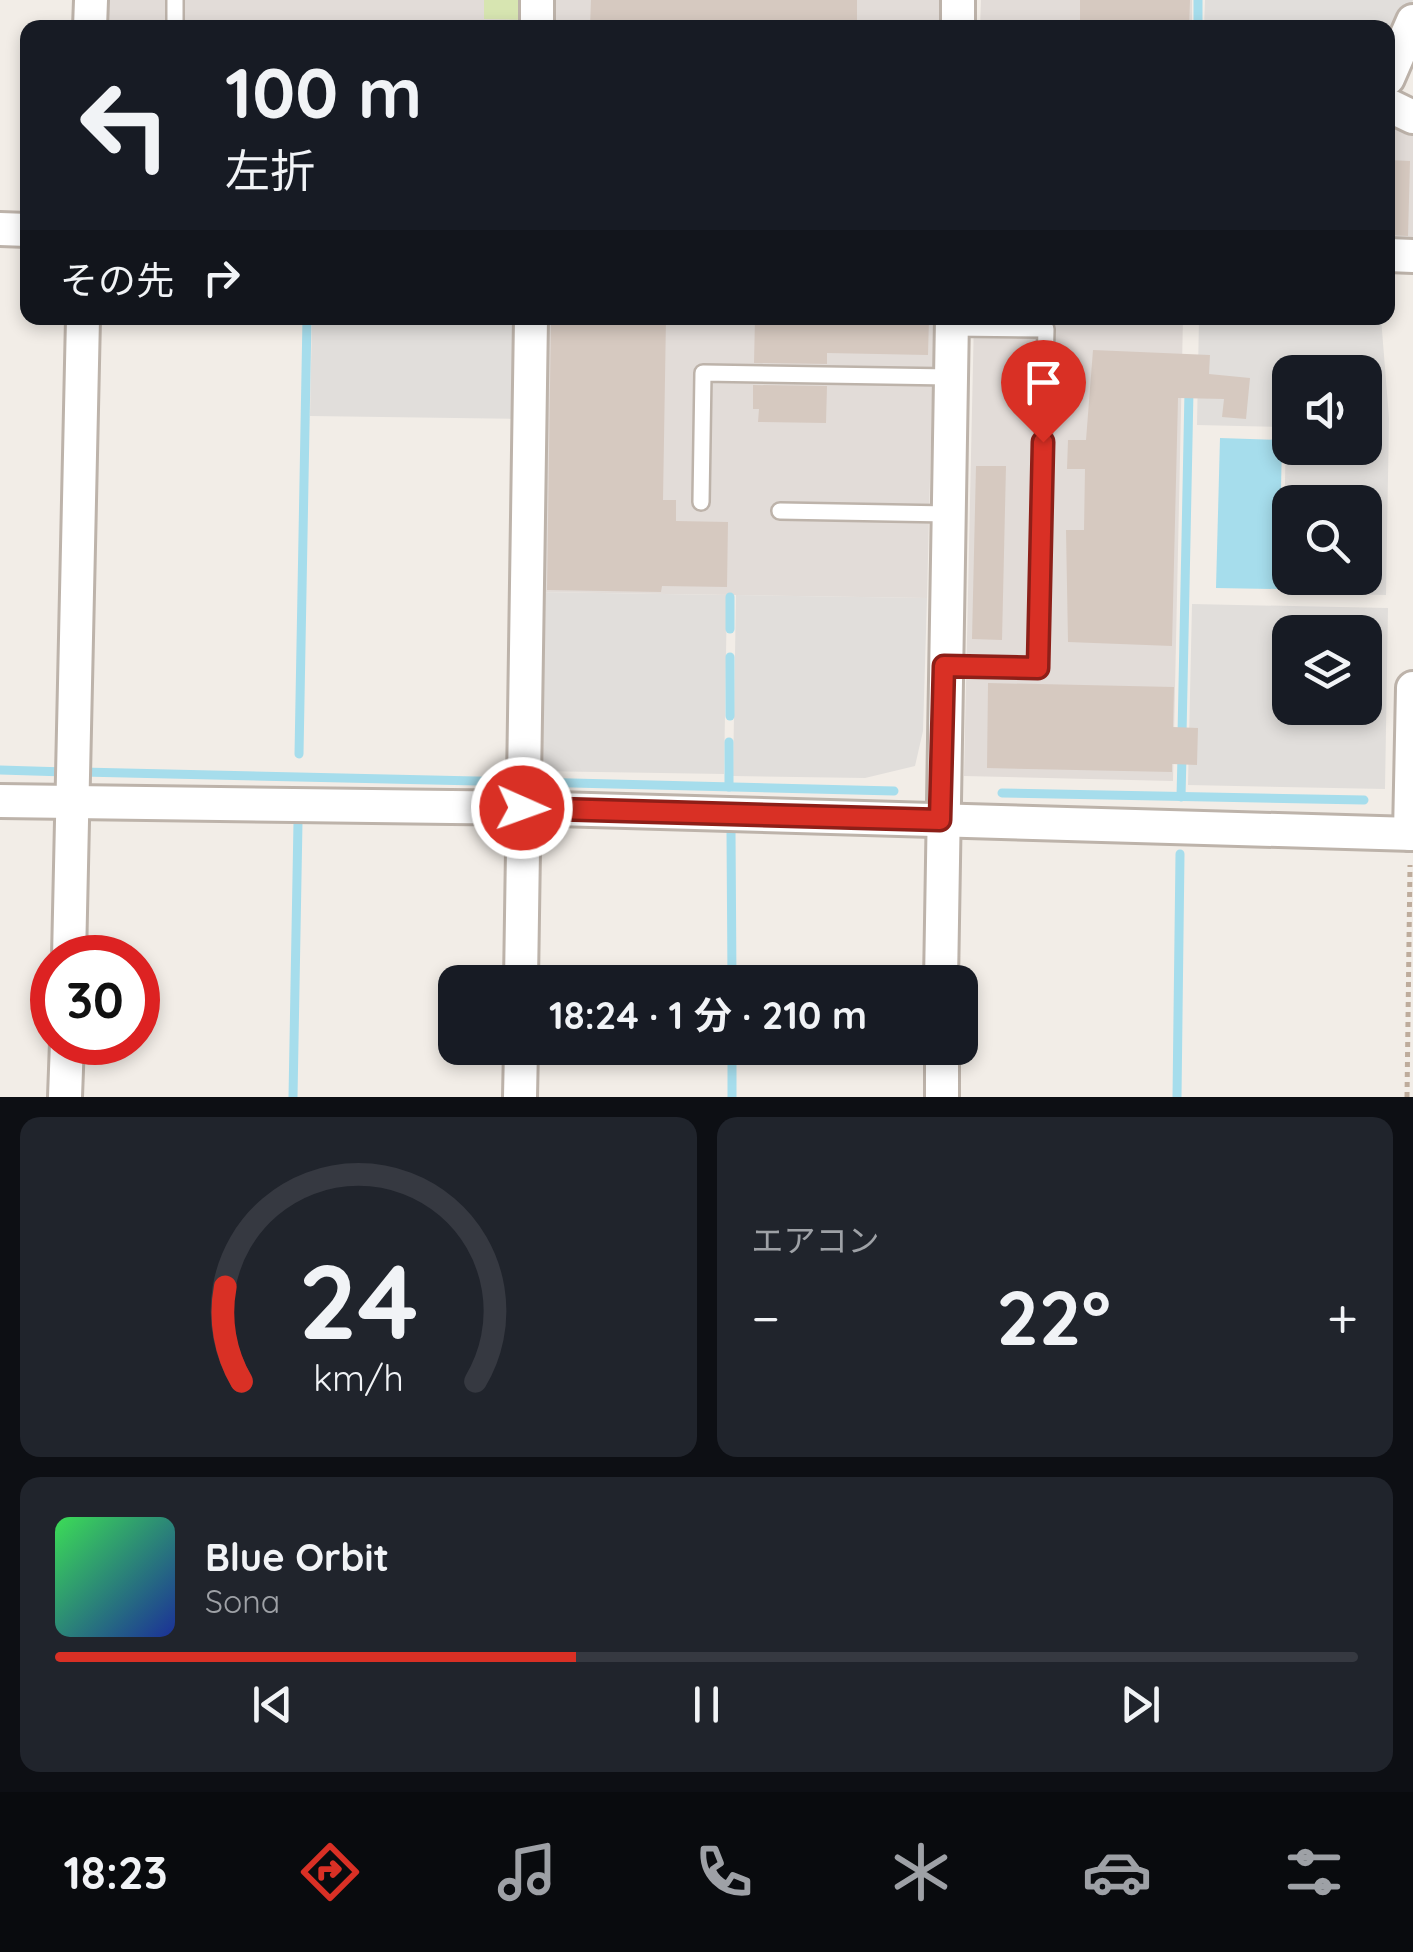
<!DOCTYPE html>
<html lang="ja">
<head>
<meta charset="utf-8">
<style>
	:root { --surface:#171b24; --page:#20242c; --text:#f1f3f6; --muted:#9ea1a6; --line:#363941; --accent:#d93025 }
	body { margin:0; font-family:Quicksand,"Noto Sans JP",sans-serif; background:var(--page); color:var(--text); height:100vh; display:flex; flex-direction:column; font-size:38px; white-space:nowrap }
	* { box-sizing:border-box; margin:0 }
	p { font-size:32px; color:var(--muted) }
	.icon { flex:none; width:55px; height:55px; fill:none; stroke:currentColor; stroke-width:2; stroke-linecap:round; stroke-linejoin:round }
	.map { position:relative; height:1097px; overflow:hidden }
	.side { display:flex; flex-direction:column; gap:20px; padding:20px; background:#0d0f14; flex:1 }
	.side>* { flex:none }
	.guide { position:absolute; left:20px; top:20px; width:1375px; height:305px; border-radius:20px; box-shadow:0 5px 15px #0003; background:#171b24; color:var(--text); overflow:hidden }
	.tools { position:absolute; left:1272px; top:355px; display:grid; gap:20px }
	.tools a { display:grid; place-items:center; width:110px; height:110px; border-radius:20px; background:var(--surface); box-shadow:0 5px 15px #0003; font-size:50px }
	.speed { position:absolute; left:30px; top:935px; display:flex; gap:20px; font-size:50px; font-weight:700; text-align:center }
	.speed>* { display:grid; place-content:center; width:130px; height:130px; border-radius:50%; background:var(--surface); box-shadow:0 5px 15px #0003; line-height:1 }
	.speed .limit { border:15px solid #d22; background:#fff; color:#111 }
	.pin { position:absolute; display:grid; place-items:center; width:85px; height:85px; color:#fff; margin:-102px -42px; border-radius:50% 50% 50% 0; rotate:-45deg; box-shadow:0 0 10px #0007 }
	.pin .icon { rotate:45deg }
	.me { position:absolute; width:110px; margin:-55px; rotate:92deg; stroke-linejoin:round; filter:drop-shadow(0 0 8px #0008) }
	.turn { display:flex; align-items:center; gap:35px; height:210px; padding:0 40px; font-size:45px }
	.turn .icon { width:130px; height:130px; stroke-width:2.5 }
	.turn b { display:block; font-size:70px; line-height:85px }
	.then { display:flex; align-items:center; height:95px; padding:0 40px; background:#0003; gap:20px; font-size:38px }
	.big { font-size:75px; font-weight:700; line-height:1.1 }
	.side .tile { flex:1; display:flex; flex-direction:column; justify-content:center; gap:15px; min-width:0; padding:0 35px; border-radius:20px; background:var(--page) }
	.side .dial { align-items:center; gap:0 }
	.dial svg { height:260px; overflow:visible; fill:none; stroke:var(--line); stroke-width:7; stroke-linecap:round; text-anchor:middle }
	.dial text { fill:var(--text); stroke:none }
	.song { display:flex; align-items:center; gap:30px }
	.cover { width:120px; height:120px; border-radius:15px; background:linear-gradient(135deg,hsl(130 70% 55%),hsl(230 70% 35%)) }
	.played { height:10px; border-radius:5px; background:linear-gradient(90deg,var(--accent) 40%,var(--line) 40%) }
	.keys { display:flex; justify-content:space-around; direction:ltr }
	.heat { display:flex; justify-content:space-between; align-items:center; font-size:55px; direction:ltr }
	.side .tiles { flex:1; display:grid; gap:20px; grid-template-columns:1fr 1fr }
	.tile:last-child { grid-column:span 2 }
	.trip { position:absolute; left:438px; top:965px; width:540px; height:100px; border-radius:20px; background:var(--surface); box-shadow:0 5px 15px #0003; font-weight:700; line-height:100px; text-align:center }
	.menu { display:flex; height:160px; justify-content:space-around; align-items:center; background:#090b0e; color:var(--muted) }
	.menu .icon { width:70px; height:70px }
	.menu .on { color:var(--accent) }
	.menu b { font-size:45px; color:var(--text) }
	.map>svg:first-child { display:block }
</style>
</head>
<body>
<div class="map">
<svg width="1413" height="1097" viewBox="0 0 1413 1097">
	<rect width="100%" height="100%" fill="#f2ede7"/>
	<g fill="#e2dcd8">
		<polygon points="104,0 526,0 526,27 104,28"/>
		<polygon points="553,0 942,0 942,27 553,28"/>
		<polygon points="981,0 1192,0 1192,27 980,28"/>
		<polygon points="1388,121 1413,134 1413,240 1388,246"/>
		<polygon points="542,318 934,318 927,598 538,592"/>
		<polygon points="974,318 1183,318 1173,781 964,776"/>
	</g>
	<polygon fill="#d7e5b1" points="484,0 526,0 526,20 484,19"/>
	<g fill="#e1dedb" fill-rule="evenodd">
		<polygon points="1205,0 1413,0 1388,60 1388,28 1204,28"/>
		<polygon points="312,318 520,318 519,419 310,416"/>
		<path d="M1199 318H1381L1389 418 1386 595 1283 593 1286 427 1197 425ZM1290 372H1365V448H1290ZM1290 502H1365V578H1290Z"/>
		<polygon points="537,592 727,595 724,774 535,771"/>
		<polygon points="736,595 927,598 923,731 915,766 865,778 733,776"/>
		<path d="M1192 604 1388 608 1385 789 1188 785ZM1290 632H1365V708H1290Z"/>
	</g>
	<polygon fill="#a6ddec" points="1220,438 1282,440 1279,589 1216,588"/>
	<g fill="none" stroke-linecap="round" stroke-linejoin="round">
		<g stroke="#a6ddec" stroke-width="9">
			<polyline points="1198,28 1198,0"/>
			<polyline points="730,629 730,597"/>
			<polyline points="730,716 730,657"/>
			<polyline points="1182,735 1189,391"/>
			<polyline points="299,754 307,318"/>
			<polyline points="0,770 66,772"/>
			<polyline points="82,772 516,782"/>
			<polyline points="532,782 894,791"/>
			<polyline points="729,787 729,742"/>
			<polyline points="1002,793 1364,800"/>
			<polyline points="1181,797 1182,756"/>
			<polyline points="731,831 732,982"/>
			<polyline points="732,1048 732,1097"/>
			<polyline points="293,1097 298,822"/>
			<polyline points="1177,1097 1180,854"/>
		</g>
	</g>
	<g fill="#d6c9c0">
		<polygon points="591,0 857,0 857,28 590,28"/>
		<polygon points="1080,0 1190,0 1189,28 1080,28"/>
		<polygon points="1388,160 1410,161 1408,236 1388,235"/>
		<polygon points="551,318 666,318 663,500 676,500 676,521 728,522 727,587 662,586 661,592 547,590"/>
		<polygon points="755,318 929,318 928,355 827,353 827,364 754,363"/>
		<polygon points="1093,350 1210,355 1209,374 1250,378 1246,419 1222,417 1224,399 1178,398 1172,646 1068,642 1066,530 1084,530 1085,469 1067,469 1068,440 1086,440"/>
		<polygon points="753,385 827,386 826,423 758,422 759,409 753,409"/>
		<polygon points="976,466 1006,466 1002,640 972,639"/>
		<polygon points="988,683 1174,687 1173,727 1198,728 1197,765 1172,764 1172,772 987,768"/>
	</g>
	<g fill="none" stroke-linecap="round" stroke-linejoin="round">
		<defs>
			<g id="service">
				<polyline points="175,28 175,0"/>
				<polyline points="701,502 703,373 950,377"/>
				<polyline points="780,511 948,514"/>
				<polyline points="945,666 1038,668 1046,329 952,328"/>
			</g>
			<g id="minor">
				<polyline points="90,28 91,0"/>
				<polyline points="537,28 537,0"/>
				<polyline points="958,28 958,0"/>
				<polyline points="1388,78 1413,21"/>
				<polyline points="1388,105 1413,117"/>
				<polyline points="0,229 28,230"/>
				<polyline points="1388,255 1413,256"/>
				<polyline points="0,801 522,808 1413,834"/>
				<polyline points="1410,834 1413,688"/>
				<polyline points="69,958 83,318"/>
				<polyline points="521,982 531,318"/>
				<polyline points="941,982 952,318"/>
				<polyline points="942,1048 942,1097"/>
				<polyline points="65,1097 67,1042"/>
				<polyline points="520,1097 521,1048"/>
			</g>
		</defs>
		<use href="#service" stroke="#bdb3aa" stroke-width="20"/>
		<use href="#minor" stroke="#bdb3aa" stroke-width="38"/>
		<polyline stroke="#beac9c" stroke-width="5" stroke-dasharray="5 5" stroke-linecap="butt" points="1407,1097 1410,865"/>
		<use href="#service" stroke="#fff" stroke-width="15"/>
		<use href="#minor" stroke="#fff" stroke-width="32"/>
	</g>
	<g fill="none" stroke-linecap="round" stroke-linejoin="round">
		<defs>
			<polyline id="route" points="522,808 940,820 944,666 1038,668 1043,442"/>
		</defs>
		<use href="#route" stroke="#8d1f18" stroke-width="25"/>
		<use href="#route" stroke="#d93025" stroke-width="18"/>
	</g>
</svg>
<div class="tools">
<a><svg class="icon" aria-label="sound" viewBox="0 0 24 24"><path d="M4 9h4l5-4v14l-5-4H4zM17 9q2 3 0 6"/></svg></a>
<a><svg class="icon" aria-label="search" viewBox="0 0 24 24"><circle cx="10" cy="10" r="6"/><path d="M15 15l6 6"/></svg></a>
<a><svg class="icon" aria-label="layers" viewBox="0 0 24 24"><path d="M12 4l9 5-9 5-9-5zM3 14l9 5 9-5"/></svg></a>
</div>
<div class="speed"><div class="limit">30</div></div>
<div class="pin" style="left:1043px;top:442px;background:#d93025"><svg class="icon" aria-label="arrive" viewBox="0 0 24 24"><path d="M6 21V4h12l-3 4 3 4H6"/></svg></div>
<svg class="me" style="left:522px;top:808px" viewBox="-20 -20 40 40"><circle r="17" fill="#d93025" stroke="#fff" stroke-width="3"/><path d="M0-11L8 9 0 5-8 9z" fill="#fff"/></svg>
<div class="trip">18:24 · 1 分 · 210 m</div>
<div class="guide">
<div class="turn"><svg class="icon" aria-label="left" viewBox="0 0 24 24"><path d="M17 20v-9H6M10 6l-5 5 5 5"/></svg><div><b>100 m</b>左折</div></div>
<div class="then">その先<svg class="icon" aria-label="right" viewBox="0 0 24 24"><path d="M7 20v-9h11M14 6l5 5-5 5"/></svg></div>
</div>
</div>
<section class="side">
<div class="tiles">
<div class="tile dial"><svg viewBox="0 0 100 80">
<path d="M14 69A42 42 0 1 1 86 69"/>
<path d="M14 69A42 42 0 0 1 9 40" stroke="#d93025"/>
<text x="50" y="56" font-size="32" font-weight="700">24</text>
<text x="50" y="72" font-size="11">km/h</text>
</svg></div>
<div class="tile"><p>エアコン</p>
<div class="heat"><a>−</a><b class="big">22°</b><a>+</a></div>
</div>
<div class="tile">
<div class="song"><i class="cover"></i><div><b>Blue Orbit</b><p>Sona</p></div></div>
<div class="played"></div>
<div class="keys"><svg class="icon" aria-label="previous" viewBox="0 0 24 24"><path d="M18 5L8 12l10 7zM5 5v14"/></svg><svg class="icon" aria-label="pause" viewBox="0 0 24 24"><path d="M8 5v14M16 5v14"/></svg><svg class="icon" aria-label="next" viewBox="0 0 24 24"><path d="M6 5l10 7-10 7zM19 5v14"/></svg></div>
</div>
</div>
</section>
<nav class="menu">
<b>18:23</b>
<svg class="icon on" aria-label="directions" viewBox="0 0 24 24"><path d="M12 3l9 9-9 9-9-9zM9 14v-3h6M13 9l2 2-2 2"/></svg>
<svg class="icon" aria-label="music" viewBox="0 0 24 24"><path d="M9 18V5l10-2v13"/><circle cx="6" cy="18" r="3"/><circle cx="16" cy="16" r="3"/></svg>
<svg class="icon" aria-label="phone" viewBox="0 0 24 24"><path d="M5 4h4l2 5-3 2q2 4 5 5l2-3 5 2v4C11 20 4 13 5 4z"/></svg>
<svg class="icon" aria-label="climate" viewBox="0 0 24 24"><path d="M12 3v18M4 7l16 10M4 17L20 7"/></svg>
<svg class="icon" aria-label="car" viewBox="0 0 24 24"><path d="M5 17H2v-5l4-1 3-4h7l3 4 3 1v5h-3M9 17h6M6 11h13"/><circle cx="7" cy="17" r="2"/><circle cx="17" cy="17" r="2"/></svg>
<svg class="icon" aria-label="filters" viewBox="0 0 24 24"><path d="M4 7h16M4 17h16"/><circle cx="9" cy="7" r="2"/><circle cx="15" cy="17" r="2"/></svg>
</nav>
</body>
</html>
